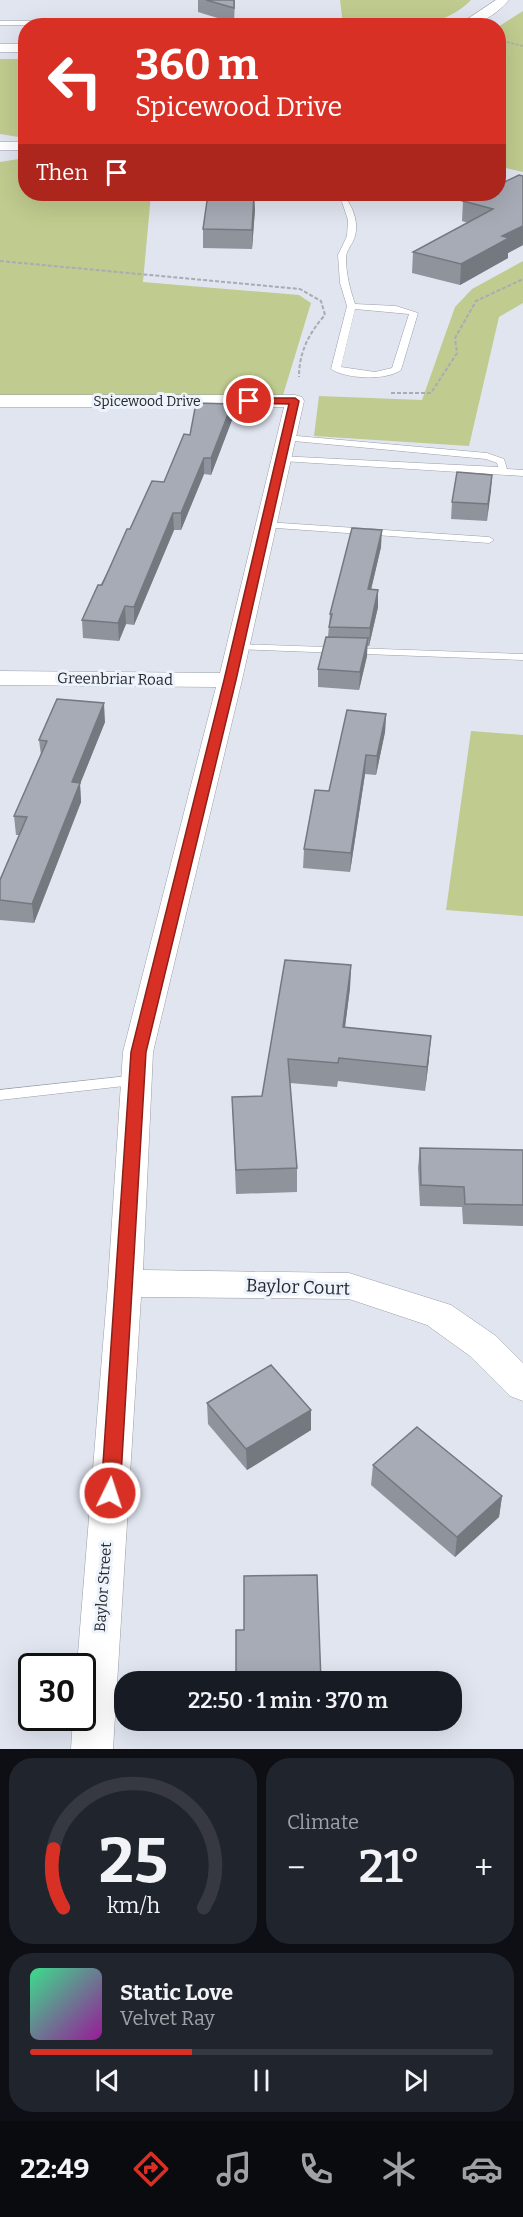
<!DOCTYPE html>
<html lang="en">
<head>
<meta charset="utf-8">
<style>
	:root { --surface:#171b24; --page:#20242c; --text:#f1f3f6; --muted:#9ea1a6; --line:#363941; --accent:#d93025 }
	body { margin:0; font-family:Bitter,serif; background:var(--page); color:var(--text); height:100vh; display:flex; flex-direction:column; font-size:22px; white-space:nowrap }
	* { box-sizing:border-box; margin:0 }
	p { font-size:20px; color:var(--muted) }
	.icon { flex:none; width:33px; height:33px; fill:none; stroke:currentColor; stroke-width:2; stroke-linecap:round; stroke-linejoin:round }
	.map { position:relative; height:1749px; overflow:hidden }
	.panel { display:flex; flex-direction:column; gap:9px; padding:9px; background:#0d0f14; flex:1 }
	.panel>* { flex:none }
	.top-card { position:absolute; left:18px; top:18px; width:488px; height:183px; border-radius:24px; box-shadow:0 6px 24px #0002; background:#d93025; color:#fff; overflow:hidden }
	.speed { position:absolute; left:18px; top:1653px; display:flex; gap:12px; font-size:30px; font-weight:700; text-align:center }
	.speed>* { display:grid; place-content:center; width:78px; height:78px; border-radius:50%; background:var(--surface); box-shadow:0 6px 24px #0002; line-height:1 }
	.speed .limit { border:3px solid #111; border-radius:9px; background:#fff; color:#111 }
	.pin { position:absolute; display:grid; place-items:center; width:51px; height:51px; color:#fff; margin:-26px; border:3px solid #fff; border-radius:50%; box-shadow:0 2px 6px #0007 }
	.me { position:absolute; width:66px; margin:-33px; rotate:4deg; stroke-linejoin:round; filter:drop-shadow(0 0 4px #0008) }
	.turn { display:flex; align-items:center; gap:21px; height:126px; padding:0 18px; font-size:27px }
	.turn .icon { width:78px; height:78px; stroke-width:2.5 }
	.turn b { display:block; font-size:42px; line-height:51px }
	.then { display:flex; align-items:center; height:57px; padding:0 18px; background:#0003; gap:12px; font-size:22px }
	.big { font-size:45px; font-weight:600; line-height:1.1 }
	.panel .tile { flex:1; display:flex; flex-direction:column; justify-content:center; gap:9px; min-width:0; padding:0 21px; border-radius:24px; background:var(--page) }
	.panel .dial { align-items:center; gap:0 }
	.dial svg { height:156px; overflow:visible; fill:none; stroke:var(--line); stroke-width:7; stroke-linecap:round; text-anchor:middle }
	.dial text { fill:var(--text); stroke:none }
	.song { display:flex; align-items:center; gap:18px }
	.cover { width:72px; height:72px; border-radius:9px; background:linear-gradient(135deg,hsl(150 70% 55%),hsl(300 70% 35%)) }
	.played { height:6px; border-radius:3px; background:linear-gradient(90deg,var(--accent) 35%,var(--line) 35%) }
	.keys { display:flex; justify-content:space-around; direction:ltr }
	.heat { display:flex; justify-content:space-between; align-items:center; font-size:33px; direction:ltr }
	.panel .tiles { flex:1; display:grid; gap:9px; grid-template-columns:1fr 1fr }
	.tile:last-child { grid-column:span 2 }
	.trip { position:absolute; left:114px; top:1671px; width:348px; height:60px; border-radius:24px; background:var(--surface); box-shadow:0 6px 24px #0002; font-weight:600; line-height:60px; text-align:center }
	.menu { display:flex; height:96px; justify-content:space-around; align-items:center; background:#090b0e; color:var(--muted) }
	.menu .icon { width:42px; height:42px }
	.menu .on { color:var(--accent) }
	.menu b { font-size:27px; color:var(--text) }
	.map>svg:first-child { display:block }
</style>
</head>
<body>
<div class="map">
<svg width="523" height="1749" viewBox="0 0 523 1749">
	<rect width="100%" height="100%" fill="#e0e5f0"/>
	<g fill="#c0cb8f">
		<path d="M340 0H471C438 34 386 26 343 25Z"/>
		<polygon points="523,11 523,172 498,166 498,27"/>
		<polygon points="0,59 25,59 25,138 0,134"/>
		<polygon points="25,158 26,194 151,194 143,282 299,295 311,303 283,395 0,395 0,162"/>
		<polygon points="523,261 523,303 499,317 469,446 314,436 319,396 422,400 455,307 472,289"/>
		<polygon points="471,731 523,735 523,916 446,910"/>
	</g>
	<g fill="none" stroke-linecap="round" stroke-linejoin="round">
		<defs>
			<g id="lane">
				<polygon points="0,21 91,21 102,26 0,25"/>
				<path d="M335 194H342C352 204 359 221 355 236 353 244 346 250 346 258 346 274 350 289 355 304L396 306 418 313 401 370C386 381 346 379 331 369L347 306 340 283 338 255 347 236 348 220 342 202ZM355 309 409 314 392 368 375 372 341 367Z"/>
				<polygon points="286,435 487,453 504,459 507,469 523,470 523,476 282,461 277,458 279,456 498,467 497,463 486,459 283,440 281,438"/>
				<polygon points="266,522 489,537 494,540 489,543 262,527 262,523"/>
				<polygon points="238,644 523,654 523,660 234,649 232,647"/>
				<polygon points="137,1075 142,1076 145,1080 142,1084 0,1100 0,1090"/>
			</g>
			<g id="street">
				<path d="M496 0H509C495 16 478 26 457 26Z"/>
				<rect x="0" y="44" width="26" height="8"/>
				<rect x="0" y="142" width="26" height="8"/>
				<polygon points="0,395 295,395 302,397 304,401 242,680 153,1052 143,1270 349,1273 451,1305 496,1336 523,1363 523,1401 510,1396 470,1356 427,1325 349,1299 141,1297 113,1749 71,1749 73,1718 82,1718 82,1666 77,1666 108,1283 123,1052 216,687 0,685 0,671 220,673 284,407 0,407"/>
			</g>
		</defs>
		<use href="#lane" stroke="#999ea8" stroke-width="1"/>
		<use href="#street" stroke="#999ea8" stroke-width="1"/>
		<polyline stroke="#a8acb4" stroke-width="1.5" stroke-dasharray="3 1.5" stroke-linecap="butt" points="498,40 523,46"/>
		<g stroke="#a8acb4" stroke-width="2" stroke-dasharray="4 2" stroke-linecap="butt">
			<path d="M0 261 300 289 321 301 325 315C309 333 299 352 299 377"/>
			<polyline points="391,393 431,393 457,353 455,338 476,301 523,279"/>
		</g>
		<use href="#lane" fill="#fff" fill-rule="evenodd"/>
		<use href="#street" fill="#fff" fill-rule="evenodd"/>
	</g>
	<g fill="#8f939c">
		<polygon points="198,0 235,0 234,23 198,12"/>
		<polygon points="523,176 523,245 508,253 508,258 460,285 412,273 413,252 468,223 462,221 463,201"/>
		<polygon points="255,209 252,249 203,248 203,229"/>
		<polygon points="232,404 232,420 211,475 204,474 181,530 174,530 134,625 126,624 119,641 83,638 82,620 130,529 164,482"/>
		<polygon points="492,475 487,521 451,519 452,502"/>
		<polygon points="381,547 371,589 378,590 378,607 369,646 367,646 367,656 359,690 318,687 318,669 328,637 330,614"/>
		<polygon points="386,714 385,732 376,775 365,774 350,872 303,868 304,849 329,791"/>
		<polygon points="105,722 80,784 81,802 34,923 0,920 0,880 19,835 16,835 14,816 41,755 39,740"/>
		<polygon points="351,965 350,988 345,1027 429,1059 425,1091 338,1081 337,1087 290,1083 297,1168 297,1192 236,1194 232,1097 262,1096"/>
		<polygon points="420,1148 523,1150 523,1226 463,1224 462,1207 420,1206 418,1168"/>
		<polygon points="207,1403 311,1410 311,1430 247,1470 208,1424"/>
		<polygon points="373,1465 502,1496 499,1517 455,1557 371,1485"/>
		<polygon points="236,1720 321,1720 321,1725 236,1726"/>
	</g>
	<g fill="#74787f">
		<polygon points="254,194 255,209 252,249 252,230"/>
		<polygon points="523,226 523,245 508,253 508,258 460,285 461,264 502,236"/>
		<polygon points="232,404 232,420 211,475 211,458"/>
		<polygon points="204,458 204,474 181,530 181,513"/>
		<polygon points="492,475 491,491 487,521 488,504"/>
		<polygon points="173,513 174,530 134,625 134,607"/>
		<polygon points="382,530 381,547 367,607 368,589"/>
		<polygon points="378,590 378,607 369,646 370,628"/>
		<polygon points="125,606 126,624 119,641 118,623"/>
		<polygon points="368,638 367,656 359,690 360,672"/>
		<polygon points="104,703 105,722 80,784 81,802 34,923 32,904 72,782"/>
		<polygon points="386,714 385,732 376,775 377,756"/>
		<polygon points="366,755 365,774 350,872 351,853"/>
		<polygon points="351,965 350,988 342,1050 343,1027"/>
		<polygon points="431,1036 429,1059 425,1091 427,1067"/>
		<polygon points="311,1410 311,1430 247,1470 246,1449"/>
		<polygon points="502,1496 499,1517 455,1557 457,1537"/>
	</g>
	<g fill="#a6abb5" stroke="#74787f" stroke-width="1.5">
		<polygon points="206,0 234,0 234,8"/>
		<polygon points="519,175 523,176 523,226 502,236 509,238 461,264 413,252 493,209 463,201 479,194 498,194 498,185"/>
		<polygon points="208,194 254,194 252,230 203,229"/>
		<polygon points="196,403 232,404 211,458 204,458 181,513 173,513 134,607 125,606 118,623 82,620 98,585 102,585 127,529 130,529 152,481 164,482 184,434 190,435"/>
		<polygon points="457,472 492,475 488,504 452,502"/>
		<polygon points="352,528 382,530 368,589 378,590 370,628 329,627 332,614 330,614"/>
		<polygon points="326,637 368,638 360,672 318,669"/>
		<polygon points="57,699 104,703 72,782 80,783 32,904 0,900 0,880 27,817 14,816 47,741 39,740"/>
		<polygon points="347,710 386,714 377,756 366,755 351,853 304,849 315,790 329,791"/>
		<polygon points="285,960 351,965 343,1027 431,1036 427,1067 339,1058 338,1063 288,1059 297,1168 236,1170 232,1097 262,1096"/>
		<polygon points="420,1148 523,1150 523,1205 465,1204 464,1187 421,1185"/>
		<polygon points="271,1365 311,1410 246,1449 207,1403"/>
		<polygon points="417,1427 502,1496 457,1537 373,1465"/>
		<polygon points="317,1575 321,1682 236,1682 236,1630 244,1630 244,1576"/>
	</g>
	<polygon fill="#d93025" stroke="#8d1f18" stroke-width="1.5" points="249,398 295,398 299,401 236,680 146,1052 120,1493 117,1499 110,1501 103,1499 101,1493 131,1052 224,680 289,404 246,403 246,399"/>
	<g text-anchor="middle" stroke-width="6" stroke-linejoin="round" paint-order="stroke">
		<g font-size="14" fill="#26282b" stroke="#edf3fd">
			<text x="147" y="406">Spicewood Drive</text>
		</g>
		<g font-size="15" fill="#26282b" stroke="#edf3fd">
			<text transform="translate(115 679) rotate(1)" y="5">Greenbriar Road</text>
			<text transform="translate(103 1587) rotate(-86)" y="5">Baylor Street</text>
		</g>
		<g font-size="18" fill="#26282b" stroke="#edf3fd">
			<text transform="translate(298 1287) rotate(2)" y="6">Baylor Court</text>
		</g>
	</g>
</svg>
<div class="speed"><div class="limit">30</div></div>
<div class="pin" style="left:249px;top:401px;background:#d93025"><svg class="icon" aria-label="arrive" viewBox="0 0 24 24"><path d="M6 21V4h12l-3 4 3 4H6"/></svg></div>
<svg class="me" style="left:110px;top:1493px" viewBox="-20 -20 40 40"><circle r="17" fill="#d93025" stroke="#fff" stroke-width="3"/><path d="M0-11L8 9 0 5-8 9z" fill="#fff"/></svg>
<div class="trip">22:50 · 1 min · 370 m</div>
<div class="top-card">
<div class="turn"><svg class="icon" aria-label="left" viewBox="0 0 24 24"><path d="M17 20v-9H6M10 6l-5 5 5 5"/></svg><div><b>360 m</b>Spicewood Drive</div></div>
<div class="then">Then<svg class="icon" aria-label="arrive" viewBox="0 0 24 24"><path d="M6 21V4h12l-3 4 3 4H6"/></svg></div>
</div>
</div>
<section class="panel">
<div class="tiles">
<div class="tile dial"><svg viewBox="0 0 100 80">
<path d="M14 69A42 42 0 1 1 86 69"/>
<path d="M14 69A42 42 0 0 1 9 39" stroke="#d93025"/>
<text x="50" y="56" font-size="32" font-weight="700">25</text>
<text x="50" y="72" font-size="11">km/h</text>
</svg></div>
<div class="tile"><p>Climate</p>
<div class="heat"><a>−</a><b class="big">21°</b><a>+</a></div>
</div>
<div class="tile">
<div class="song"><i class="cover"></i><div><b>Static Love</b><p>Velvet Ray</p></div></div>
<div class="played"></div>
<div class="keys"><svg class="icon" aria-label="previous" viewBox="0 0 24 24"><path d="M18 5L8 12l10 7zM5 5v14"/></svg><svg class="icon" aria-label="pause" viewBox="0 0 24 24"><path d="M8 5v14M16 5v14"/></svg><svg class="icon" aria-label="next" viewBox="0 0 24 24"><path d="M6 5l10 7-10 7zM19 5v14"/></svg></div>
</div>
</div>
</section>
<nav class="menu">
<b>22:49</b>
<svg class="icon on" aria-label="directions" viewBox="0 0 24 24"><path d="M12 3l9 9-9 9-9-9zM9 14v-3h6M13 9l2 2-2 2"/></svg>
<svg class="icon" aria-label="music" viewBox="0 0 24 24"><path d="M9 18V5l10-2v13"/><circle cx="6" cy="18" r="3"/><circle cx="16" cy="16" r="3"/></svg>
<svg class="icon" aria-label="phone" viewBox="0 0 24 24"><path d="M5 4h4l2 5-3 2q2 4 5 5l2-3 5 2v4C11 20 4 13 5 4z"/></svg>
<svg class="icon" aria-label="climate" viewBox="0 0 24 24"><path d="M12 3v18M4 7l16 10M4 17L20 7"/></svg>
<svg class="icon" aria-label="car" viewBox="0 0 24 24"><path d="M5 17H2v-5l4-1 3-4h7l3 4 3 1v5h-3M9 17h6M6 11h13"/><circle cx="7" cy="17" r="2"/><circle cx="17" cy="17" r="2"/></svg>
</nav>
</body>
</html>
